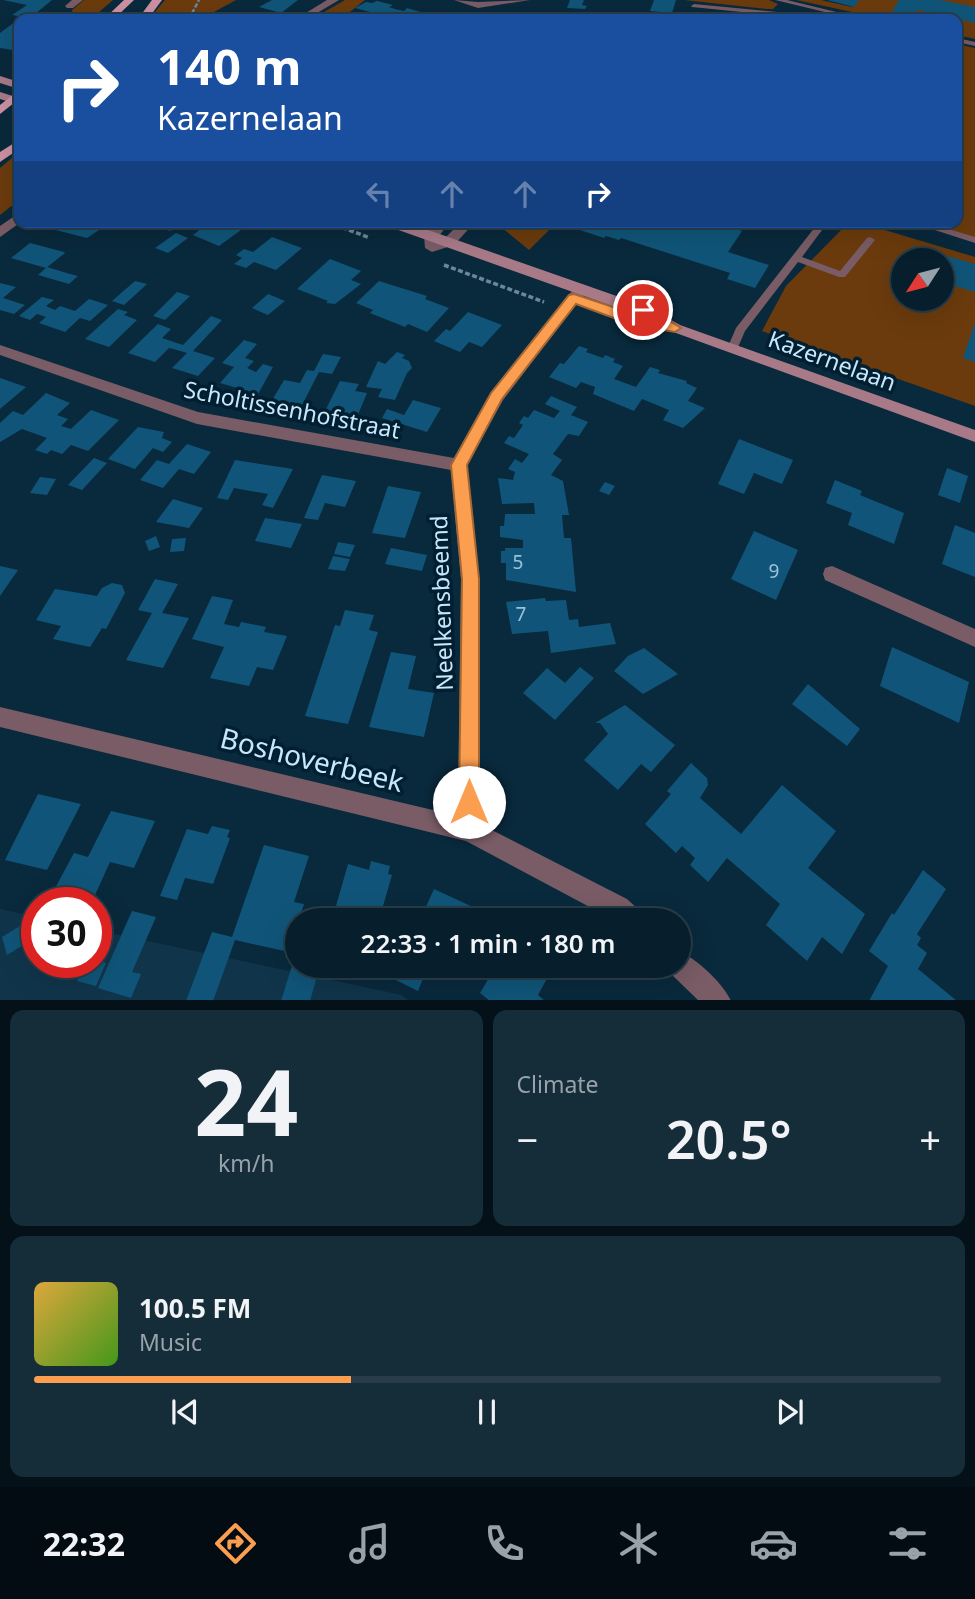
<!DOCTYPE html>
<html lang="en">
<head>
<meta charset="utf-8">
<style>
	:root { --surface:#071f2d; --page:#152c39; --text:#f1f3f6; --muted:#98a2aa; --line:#283d49; --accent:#fb9e50 }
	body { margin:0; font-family:"Noto Sans",sans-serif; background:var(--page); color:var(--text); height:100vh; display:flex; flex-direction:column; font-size:26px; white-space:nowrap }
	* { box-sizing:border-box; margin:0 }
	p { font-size:23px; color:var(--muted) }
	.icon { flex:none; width:38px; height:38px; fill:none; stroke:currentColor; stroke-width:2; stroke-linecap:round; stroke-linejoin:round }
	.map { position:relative; height:1000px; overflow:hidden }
	.side { display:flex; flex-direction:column; gap:10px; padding:10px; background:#041119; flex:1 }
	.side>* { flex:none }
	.banner { position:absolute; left:14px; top:14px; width:948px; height:214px; border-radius:14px; box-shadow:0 7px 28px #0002,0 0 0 2px var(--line); background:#1a4fa0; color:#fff; overflow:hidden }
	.needle { width:46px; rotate:234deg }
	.fabs { position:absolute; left:891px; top:248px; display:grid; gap:14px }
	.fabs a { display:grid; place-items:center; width:63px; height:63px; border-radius:50%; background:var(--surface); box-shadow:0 7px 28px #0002,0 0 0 2px var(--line); font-size:35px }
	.speed { position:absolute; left:21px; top:887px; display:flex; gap:14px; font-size:35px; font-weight:700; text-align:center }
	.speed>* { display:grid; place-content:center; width:91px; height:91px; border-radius:50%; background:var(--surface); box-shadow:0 7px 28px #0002,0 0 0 2px var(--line); line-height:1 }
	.speed .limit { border:10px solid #d22; background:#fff; color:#111 }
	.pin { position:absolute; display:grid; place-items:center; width:60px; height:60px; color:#fff; margin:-30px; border:4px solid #fff; border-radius:50%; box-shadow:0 2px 7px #0007 }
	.me { position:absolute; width:77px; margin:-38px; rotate:0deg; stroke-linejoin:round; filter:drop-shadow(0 0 5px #0008) }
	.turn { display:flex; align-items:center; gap:24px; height:147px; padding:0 28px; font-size:32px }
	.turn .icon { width:91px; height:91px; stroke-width:2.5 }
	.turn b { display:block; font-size:49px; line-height:60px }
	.lanes { display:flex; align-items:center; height:66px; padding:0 28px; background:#0003; justify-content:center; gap:35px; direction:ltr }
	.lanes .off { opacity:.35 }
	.big { font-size:52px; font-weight:600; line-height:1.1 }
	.side .card { flex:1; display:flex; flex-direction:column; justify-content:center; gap:10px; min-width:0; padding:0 24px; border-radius:14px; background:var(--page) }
	.side .dial { align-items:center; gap:0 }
	.dial b { font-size:91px; line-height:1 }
	.song { display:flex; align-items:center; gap:21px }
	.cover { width:84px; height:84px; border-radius:10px; background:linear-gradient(135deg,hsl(40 70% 55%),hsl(100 70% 35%)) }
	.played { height:7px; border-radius:4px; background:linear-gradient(90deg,var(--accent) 35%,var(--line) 35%) }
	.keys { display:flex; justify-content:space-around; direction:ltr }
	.heat { display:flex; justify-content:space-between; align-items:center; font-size:38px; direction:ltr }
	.side .tiles { flex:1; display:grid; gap:10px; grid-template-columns:1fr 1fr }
	.card:last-child { grid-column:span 2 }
	.trip { position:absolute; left:285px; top:908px; width:406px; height:70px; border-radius:35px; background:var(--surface); box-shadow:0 7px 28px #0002,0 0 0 2px var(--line); font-weight:600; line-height:70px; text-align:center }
	.dock { display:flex; height:112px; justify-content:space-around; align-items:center; background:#030c12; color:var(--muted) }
	.dock .icon { width:49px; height:49px }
	.dock .current { color:var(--accent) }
	.dock b { font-size:32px; color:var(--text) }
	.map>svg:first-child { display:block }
</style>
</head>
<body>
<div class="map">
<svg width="975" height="1001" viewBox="0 0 975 1001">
	<rect width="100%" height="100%" fill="#09293c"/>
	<polygon fill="#10354b" points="0,909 37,917 37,962 96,962 96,930 402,995 408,1000 0,1001"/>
	<g fill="#6b3b0d" fill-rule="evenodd">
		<polygon points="84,0 113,0 91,19 74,19 72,10"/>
		<polygon points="165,0 236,0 201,19 149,19"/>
		<polygon points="345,0 365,0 341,19 312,19"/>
		<polygon points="684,0 769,0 778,4 773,9 766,9"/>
		<polygon points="796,0 821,0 852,7 858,0 975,0 975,39 957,35 957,19 885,19"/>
		<polygon points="957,44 975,48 975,238 923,222 957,222"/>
		<polygon points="19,152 19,200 0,215 0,168"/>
		<polygon points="488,222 557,222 529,250 506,231"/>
		<path d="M849 222H858L975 257V406L762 331 786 286ZM903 261H942V299H903Z"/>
	</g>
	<g fill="#105579">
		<polygon points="3,0 52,0 30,18 12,15 27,5"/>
		<polygon points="272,0 298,0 281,13 259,7"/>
		<polygon points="570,0 584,0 582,5 587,6 585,9 567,8"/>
		<polygon points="654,0 676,0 672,13 650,11"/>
		<polygon points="827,0 859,0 854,7"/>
		<polygon points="899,0 940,0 975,7 975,23 917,10 914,16 892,11"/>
		<polygon points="377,1 393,5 389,7 395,9 404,11 407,8 424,13 420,15 426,17 423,19 380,19 385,16 355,8 366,2 372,3"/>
		<polygon points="19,23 19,51 0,48 0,33 12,24"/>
		<polygon points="55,222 90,222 105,226 87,238 48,228"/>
		<polygon points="149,222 182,222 170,231"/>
		<polygon points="210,222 234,222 245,227 219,246 193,235"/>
		<polygon points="587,222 713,222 742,231 728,252 769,265 755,288 727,279 730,273 621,238 619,240 606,236 604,238 580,230"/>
		<polygon points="176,233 188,238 168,253 155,248"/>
		<polygon points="272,237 302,248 276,270 254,262 246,268 234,264 242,258 236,255 244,249 253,252"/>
		<polygon points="30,243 64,252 65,253 46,268 11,258"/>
		<polygon points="913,246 975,264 975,292 942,282 942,261 906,261"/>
		<polygon points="330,259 361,271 351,280 361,284 335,304 326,303 328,301 297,289"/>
		<polygon points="47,267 70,274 78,276 69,284 38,275"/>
		<polygon points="135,281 147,284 124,305 112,301"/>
		<polygon points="379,281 427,296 425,299 449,308 427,332 408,324 405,327 370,313 373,310 356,303"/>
		<polygon points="0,283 16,287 3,298 25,305 14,314 0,310"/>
		<polygon points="177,292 190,296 165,320 153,316"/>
		<polygon points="268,294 285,301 268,315 252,308"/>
		<polygon points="42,297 54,300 46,306 55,310 60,306 75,311 89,299 108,305 90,321 80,318 65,332 39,323 46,317 37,314 30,320 19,316"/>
		<polygon points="118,309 128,312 124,315 137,320 109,347 85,339"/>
		<polygon points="468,312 502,325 482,347 469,342 460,352 434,341 446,329 450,331"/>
		<polygon points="211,316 222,320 193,351 215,358 198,376 172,368 187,353 177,350 169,348 155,362 128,353 158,324 171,329 162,338 183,345"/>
		<polygon points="975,322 975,362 963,358"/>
		<polygon points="244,340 257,344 245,358 254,361 247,368 256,372 263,364 273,367 258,394 220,383 234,367 222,363"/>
		<polygon points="579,346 588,349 586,352 603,358 605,355 615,359 613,362 623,366 614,379 636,387 650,367 660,370 658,373 687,381 686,383 697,388 688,401 705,408 683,428 663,420 669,410 642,399 634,411 593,394 595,387 581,382 576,388 549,377 560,363 564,364"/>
		<polygon points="397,352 405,355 402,358 409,361 412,368 407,373 395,400 378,397 382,389 366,387 378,361 385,364"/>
		<polygon points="323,354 341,357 332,374 319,372 301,407 271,402 284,380 300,383 307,370 314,371"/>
		<polygon points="0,378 26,387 0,409"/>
		<polygon points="340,381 359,384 355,391 367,393 357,417 325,411"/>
		<polygon points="46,393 70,403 57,415 68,419 61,426 71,429 91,410 119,420 88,451 71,445 62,454 51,450 47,454 35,450 47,438 22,429 0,442 0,423 13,411 23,415"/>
		<polygon points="551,396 577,407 571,415 588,422 579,436 568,434 553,454 562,460 551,475 563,481 569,515 562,515 564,538 571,538 576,592 506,580 506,563 501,563 501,551 505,551 505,548 523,548 523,540 500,537 500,526 504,526 505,514 535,514 534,503 502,504 498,478 513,480 515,472 508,469 515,459 522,463 529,454 504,443 509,436 514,438 523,425 519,423 524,416 528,418 534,410 554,418 560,411 545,404"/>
		<polygon points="413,400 441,408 427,432 382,418 387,409 404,415"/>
		<polygon points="138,427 164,432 162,438 172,442 163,452 153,448 135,469 108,459"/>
		<polygon points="739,439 793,460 782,484 754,473 744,494 718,484"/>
		<polygon points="187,444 211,452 194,474 179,469 163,488 140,480 157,460 169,464"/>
		<polygon points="94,458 107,463 82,490 68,485"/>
		<polygon points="235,460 293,469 273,508 262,505 268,494 234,488 228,500 217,498"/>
		<polygon points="947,468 968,476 960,503 938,495"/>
		<polygon points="322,475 356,481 345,507 325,503 318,520 304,518"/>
		<polygon points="40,477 56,479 47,495 30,493"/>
		<polygon points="835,480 862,491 860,495 904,513 894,544 848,525 852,513 826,503"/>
		<polygon points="605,482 615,486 609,495 599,491"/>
		<polygon points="388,486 421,492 405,538 372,533"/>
		<polygon points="173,499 203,508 189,528 156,522"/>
		<polygon points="265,518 302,524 291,548 255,541"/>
		<polygon points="955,525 975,533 975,577 942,564"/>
		<polygon points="754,531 798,550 776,600 731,579"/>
		<polygon points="156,536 160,547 149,551 145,541"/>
		<polygon points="186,538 184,551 170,552 172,539"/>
		<polygon points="338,542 355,545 350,557 334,554"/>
		<polygon points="391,548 427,555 422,571 385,564"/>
		<polygon points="333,556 350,559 345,571 328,569"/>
		<polygon points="0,566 18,570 0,596"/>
		<polygon points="155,579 178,584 162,613 189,618 163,668 126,660 152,613 138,610"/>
		<polygon points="112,583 122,585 125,593 106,629 102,628 90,647 53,639 61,626 36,620 55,589 97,596 102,588"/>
		<polygon points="212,596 233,600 224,624 239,627 241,622 266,627 264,632 287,636 273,670 257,667 249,686 210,678 224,647 192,639"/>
		<polygon points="545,598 546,601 566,600 569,620 578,619 579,627 610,623 616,644 551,653 548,631 512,634 506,602"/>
		<polygon points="345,610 374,615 369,630 378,632 348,724 305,716 335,625 340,626"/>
		<polygon points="892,647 969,682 959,723 880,686"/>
		<polygon points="644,648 678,674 643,694 614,671 628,656"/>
		<polygon points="391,652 416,656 408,689 434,693 424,737 369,727"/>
		<polygon points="580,667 594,678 555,720 523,693 547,668 565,683"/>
		<polygon points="808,684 860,729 847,746 792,704"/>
		<polygon points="625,705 675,745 651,772 641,764 618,790 584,760 608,734 600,723 595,723"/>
		<polygon points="691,763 707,778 708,785 700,798 741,834 782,785 836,831 808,868 865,914 842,954 822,937 807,961 766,925 780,904 727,858 708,882 690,865 695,858 682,846 676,853 645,824 671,794 667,791"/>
		<polygon points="38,794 81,804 47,870 5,860"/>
		<polygon points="111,811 155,821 134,868 110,862 95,895 77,890 71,903 47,903 74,853 88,857"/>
		<polygon points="212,826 230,830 227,837 230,838 213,884 185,878 177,900 160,896 187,829 208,834"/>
		<polygon points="264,845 309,856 294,902 304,904 289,952 235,940 213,1001 186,1001 212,932 232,937"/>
		<polygon points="371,861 390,866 388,874 392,875 379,920 332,920 348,864 369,870"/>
		<polygon points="923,870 946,889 917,934 921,938 917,945 927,953 918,969 957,1001 869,1001 888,966 869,951 892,913 894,915"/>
		<polygon points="434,889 475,908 470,920 420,920"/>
		<polygon points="132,911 156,917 132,972 141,974 131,998 98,988"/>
		<polygon points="20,926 25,944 7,955 2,937"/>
		<polygon points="295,956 298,957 298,966 320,966 310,1001 281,1001"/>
		<polygon points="96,960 106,963 96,986 77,981 86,962"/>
		<polygon points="389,966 428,966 418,991 386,975"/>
		<polygon points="496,966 554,966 538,995 545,1001 490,1001 480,993"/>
	</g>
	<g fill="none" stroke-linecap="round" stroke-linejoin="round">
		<polyline stroke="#69889c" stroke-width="2.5" stroke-dasharray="4.5 2" stroke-linecap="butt" points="189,19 199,0"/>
		<g stroke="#69889c" stroke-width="3.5" stroke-dasharray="5 2.5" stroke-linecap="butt">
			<polyline points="328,222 370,238"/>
			<polyline points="444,265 544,302"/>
		</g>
		<g fill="#795c65" fill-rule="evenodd">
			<polygon points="775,0 787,0 865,19 854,19"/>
			<polygon points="694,4 828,17 831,19 810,19 692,7 691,6"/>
			<polygon points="957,38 975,42 975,46 957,42"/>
			<polygon points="819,222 828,222 802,257 840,271 867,238 870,237 875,240 845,277 839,277 798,262 745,331 736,352 728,352 727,349 736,328"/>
			<polygon points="910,222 925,222 975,237 975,243"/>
		</g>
		<g fill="#795c65" fill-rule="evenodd">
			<polygon points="72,0 83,0 73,8 67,8 65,6"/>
			<polygon points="327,0 339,0 307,19 296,19"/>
			<polygon points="454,0 478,2 530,0 478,8"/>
			<polygon points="19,213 21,222 0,237 0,226"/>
			<polygon points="437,222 450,222 438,237 438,241 444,239 461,222 475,222 454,245 432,252 425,248 424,236"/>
			<polygon points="581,285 588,289 503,400 467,465 479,579 480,824 627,899 640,911 643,920 614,920 466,841 0,727 0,707 458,816 461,579 451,470 197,424 0,355 0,345 198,412 454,458 491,392 576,286"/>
			<polygon points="832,566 975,629 975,647 825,580 823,574 825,568"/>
			<path d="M679 951C697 959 723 983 731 1001H699L670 973 667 966H679Z"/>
		</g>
		<g fill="#a87a88" fill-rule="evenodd">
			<polygon points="0,76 19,82 19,89 0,83"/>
			<polygon points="0,92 19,98 19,105 0,99"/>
			<polygon points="376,222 411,224 648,307 680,325 975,430 975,442 665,329 638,326 602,313 602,307 607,305 646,318"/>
		</g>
		<g fill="#cc91a3" fill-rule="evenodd">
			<polygon points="124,0 134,0 114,19 104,19"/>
			<polygon points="152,0 162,0 148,19 138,19"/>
			<polygon points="19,90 19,99 0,114 0,105"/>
			<polygon points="19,140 19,149 0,162 0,152"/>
		</g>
	</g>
	<polygon fill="#fb9e50" stroke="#a36734" stroke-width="2" points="574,294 649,319 636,310 643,306 647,307 681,328 675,332 633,325 576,304 502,399 467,465 479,579 479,802 476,809 469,812 462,809 459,802 462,579 451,465 491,393 569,295"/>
	<g text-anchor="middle" stroke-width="7" stroke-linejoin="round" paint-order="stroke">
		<g font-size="19" fill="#9bc2da">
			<text x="518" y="569">5</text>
			<text x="774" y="578">9</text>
			<text x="521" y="621">7</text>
		</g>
		<g font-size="23" fill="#c9e7fb" stroke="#011f31">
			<text transform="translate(832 361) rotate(20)" y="8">Kazernelaan</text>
			<text transform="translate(292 410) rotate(11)" y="8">Scholtissenhofstraat</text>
			<text transform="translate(442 603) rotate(-92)" y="8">Neelkensbeemd</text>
		</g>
		<g font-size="28" fill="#c9e7fb" stroke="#011f31">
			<text transform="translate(312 760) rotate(14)" y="10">Boshoverbeek</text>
		</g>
	</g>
</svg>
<div class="fabs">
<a><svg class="needle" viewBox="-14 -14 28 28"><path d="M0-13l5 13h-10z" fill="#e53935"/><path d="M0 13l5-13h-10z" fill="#98a2aa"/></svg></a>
</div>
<div class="speed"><div class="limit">30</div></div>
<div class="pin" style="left:643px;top:310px;background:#d93025"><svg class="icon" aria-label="arrive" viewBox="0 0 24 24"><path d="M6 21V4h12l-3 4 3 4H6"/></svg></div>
<svg class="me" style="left:469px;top:802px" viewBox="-20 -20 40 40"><circle r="19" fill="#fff"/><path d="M0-13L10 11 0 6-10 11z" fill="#fb9e50"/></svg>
<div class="trip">22:33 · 1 min · 180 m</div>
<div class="banner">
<div class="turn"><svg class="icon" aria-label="right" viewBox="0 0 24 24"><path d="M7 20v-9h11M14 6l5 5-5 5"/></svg><div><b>140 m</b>Kazernelaan</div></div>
<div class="lanes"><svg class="icon off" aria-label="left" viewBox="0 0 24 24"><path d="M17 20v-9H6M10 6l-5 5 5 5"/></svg><svg class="icon off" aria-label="ahead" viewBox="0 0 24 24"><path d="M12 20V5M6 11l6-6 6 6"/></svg><svg class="icon off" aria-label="ahead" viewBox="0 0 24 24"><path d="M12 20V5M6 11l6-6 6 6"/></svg><svg class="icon" aria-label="right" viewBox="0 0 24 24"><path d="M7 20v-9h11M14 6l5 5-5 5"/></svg></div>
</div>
</div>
<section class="side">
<div class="tiles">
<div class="card dial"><b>24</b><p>km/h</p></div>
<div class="card"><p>Climate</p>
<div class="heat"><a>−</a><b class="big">20.5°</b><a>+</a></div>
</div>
<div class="card">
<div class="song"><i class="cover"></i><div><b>100.5 FM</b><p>Music</p></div></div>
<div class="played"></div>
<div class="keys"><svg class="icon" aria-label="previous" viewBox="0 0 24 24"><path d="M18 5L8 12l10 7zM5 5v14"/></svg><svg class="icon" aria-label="pause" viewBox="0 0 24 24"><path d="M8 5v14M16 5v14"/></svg><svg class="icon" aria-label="next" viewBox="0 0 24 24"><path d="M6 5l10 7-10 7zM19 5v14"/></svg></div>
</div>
</div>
</section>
<nav class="dock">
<b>22:32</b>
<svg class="icon current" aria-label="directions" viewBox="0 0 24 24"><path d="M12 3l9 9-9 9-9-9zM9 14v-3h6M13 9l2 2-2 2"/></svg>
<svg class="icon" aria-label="music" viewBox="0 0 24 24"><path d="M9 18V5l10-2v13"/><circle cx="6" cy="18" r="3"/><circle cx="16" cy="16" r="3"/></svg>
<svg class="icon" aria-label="phone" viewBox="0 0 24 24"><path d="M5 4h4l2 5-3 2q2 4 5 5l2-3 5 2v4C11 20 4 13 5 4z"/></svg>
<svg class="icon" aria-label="climate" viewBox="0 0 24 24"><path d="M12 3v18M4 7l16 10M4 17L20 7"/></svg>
<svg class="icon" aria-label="car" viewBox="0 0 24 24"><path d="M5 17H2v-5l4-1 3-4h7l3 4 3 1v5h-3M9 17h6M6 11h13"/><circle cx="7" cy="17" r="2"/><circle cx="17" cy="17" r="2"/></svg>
<svg class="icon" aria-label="filters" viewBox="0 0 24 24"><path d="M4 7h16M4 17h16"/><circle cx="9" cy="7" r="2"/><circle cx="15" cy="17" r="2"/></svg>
</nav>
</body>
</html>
